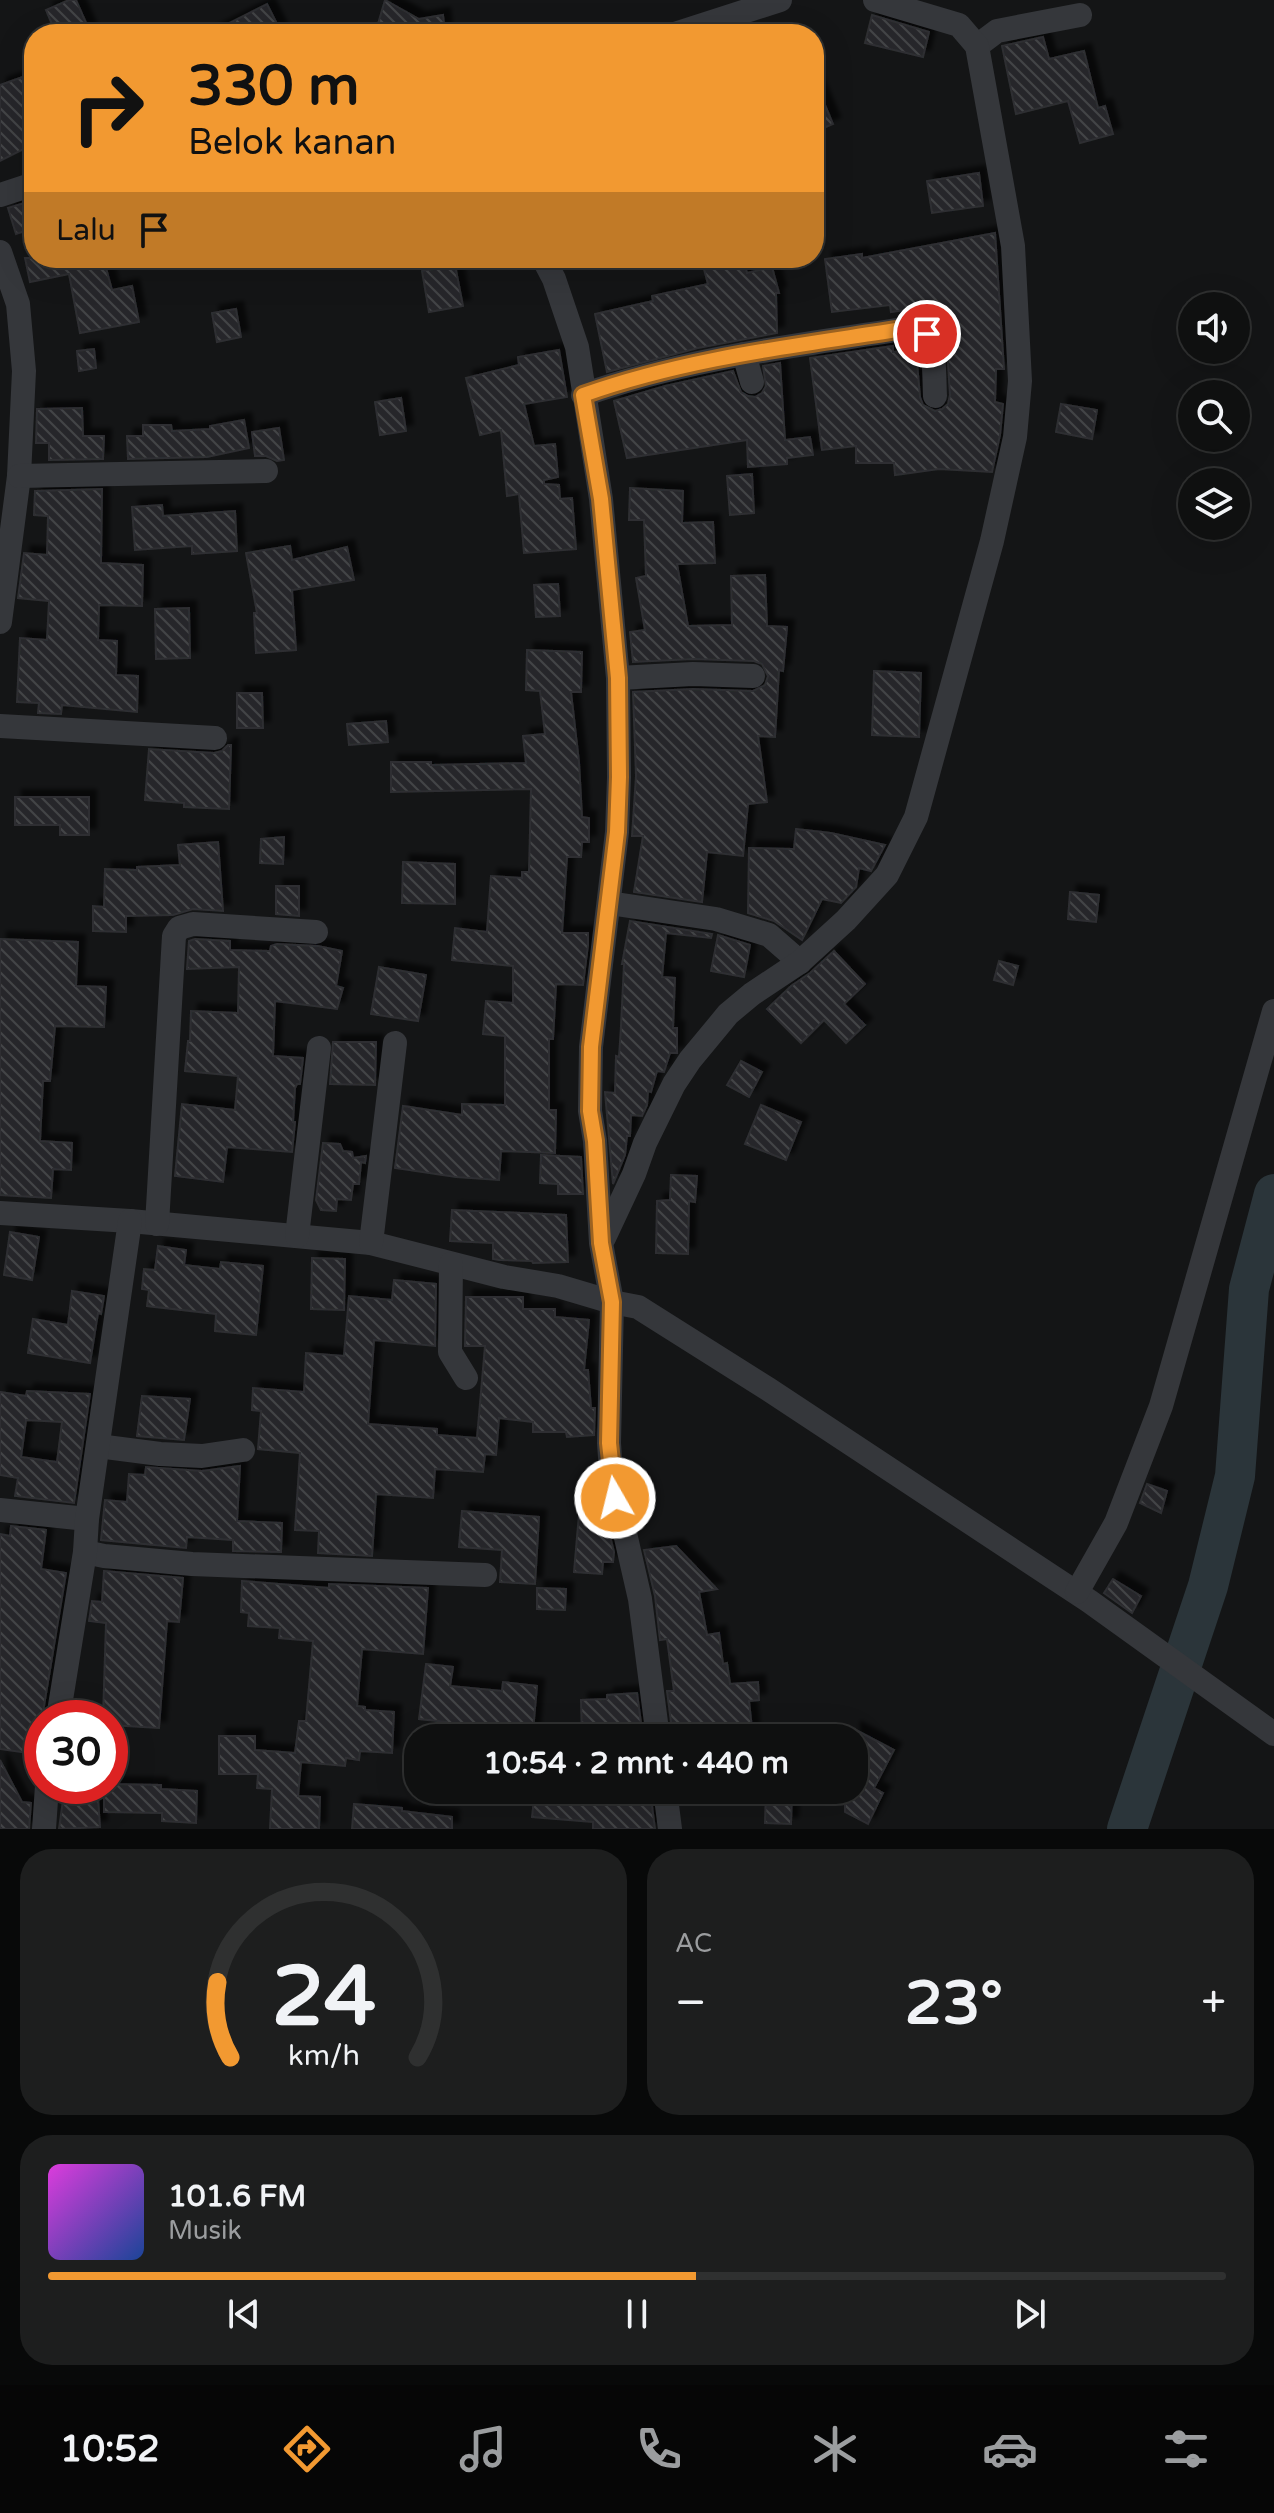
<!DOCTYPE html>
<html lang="id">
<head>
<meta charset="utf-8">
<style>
	:root { --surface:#0f1010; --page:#1d1e1e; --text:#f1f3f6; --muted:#9b9d9f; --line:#2f3030; --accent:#f29931 }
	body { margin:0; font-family:"Varela Round",sans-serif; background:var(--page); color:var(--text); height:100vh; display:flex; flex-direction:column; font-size:30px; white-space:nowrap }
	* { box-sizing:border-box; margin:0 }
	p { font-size:26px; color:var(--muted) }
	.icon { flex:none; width:44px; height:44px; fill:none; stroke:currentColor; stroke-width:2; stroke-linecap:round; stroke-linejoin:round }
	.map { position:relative; height:1829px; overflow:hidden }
	.details { display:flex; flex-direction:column; gap:20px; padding:20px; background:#080909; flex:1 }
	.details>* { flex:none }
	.banner { position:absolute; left:24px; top:24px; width:800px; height:244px; border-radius:32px; box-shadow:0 8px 32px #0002,0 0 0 2px var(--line); background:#f29931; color:#111; overflow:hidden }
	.buttons { position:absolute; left:1178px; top:292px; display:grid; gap:16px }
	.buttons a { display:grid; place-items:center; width:72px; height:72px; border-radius:50%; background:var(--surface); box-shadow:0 8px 32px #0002,0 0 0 2px var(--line); font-size:40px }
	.speed { position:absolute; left:24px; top:1700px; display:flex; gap:16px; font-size:40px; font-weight:700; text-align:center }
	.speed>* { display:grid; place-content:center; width:104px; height:104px; border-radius:50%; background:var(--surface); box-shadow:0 8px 32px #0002,0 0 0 2px var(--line); line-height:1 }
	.speed .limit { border:12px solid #d22; background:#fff; color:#111 }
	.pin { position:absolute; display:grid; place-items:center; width:68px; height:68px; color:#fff; margin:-34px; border:4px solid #fff; border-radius:50%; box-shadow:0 2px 8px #0007 }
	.me { position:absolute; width:88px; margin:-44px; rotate:352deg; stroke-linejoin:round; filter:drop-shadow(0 0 6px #0008) }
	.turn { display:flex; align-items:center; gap:28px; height:168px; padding:0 32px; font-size:36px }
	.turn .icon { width:104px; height:104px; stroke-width:2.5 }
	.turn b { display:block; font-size:56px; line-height:68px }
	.then { display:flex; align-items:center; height:76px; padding:0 32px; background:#0003; gap:16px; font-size:30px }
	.big { font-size:60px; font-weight:800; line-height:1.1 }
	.details .widget { flex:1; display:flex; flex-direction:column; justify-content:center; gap:12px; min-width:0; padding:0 28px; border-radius:32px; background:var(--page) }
	.details .dial { align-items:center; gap:0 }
	.dial svg { height:208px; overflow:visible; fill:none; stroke:var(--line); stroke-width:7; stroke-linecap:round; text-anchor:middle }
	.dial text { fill:var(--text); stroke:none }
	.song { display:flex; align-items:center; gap:24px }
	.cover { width:96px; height:96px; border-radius:12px; background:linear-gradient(135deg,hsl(300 70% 55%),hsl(220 70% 35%)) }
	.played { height:8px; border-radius:4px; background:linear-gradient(90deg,var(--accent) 55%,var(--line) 55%) }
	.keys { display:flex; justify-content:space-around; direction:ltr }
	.heat { display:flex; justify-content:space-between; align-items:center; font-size:44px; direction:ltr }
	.details .tiles { flex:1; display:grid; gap:20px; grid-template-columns:1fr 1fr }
	.widget:last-child { grid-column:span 2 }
	.trip { position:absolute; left:404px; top:1724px; width:464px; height:80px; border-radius:32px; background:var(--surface); box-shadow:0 8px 32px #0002,0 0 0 2px var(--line); font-weight:800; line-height:80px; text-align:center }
	.tabs { display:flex; height:128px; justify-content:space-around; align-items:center; background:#060606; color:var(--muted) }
	.tabs .icon { width:56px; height:56px }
	.tabs .current { color:var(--accent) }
	.tabs b { font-size:36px; color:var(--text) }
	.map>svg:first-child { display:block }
</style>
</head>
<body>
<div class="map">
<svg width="1274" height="1829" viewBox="0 0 1274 1829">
	<defs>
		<pattern id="building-back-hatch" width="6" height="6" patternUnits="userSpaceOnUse" patternTransform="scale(2)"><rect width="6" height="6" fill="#27282a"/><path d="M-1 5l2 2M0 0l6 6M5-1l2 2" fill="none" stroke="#434447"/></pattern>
		<filter id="shadow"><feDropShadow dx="7" dy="-7" stdDeviation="2" flood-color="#0009"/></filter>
	</defs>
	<rect width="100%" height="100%" fill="#141516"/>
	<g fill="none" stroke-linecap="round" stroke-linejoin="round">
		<polyline stroke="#2b353a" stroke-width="40" points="1127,1829 1208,1586 1235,1476 1249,1289 1274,1194"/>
	</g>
	<g fill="url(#building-back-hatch)" stroke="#2e2f32" stroke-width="2" fill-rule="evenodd" filter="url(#shadow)">
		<polygon points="69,0 76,0 91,34 56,34 46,10"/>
		<polygon points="385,0 419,19 443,15 445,34 375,34"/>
		<polygon points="267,4 282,34 208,34"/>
		<polygon points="872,15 929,32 923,57 865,43"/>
		<polygon points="1043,37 1049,59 1084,51 1098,108 1105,106 1113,134 1080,143 1068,101 1016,114 1002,46"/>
		<polygon points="34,73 34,144 0,161 0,85"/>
		<polygon points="814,79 833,124 814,132"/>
		<polygon points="979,173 983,206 932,213 927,181"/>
		<polygon points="34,200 34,228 16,234 8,208"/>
		<polygon points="995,233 1004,369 996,369 995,402 1003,404 1000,435 992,472 939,469 895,475 894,463 856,463 856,446 822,450 810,358 893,346 893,352 916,350 920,397 923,405 935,411 942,409 948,404 950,395 947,348 941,330 934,322 932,306 891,312 890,305 832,312 825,259 862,254 862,258"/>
		<polygon points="25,258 108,258 109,267 106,268 112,290 132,286 139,322 80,333 69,274 30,282"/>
		<polygon points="701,258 743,258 747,273 772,267 779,293 776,293 777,333 698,348 607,372 595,314 653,301 652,296 708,284"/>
		<polygon points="455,265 463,306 429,312 422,271"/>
		<polygon points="236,309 241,337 217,342 212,313"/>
		<polygon points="94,349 96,368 79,371 77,351"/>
		<polygon points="559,350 567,397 524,404 534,446 555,444 558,477 544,480 544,484 559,485 560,499 572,498 576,549 524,553 519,494 507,496 501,430 480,435 466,378 519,365 518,357"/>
		<polygon points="780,363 785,440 810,437 813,455 787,458 787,464 748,467 747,440 627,458 614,401 665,386 733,371 741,392 748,396 755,397 762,393 766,386 763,366"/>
		<polygon points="401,398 406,431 380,435 375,402"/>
		<polygon points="1061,404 1097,410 1092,439 1056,432"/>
		<polygon points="82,408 83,436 104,436 103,459 49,460 49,443 36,443 37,409"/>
		<polygon points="244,420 249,448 207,457 128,459 127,436 143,436 143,425 171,425 172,431 210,429 210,426"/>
		<polygon points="279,428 284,460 277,461 266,456 255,456 252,432"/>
		<polygon points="752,474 754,513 730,515 727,476"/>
		<polygon points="630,488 683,491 682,523 713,522 715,563 677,564 688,626 732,625 731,576 765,575 767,626 787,627 783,671 779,670 775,737 758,736 767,802 748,804 743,856 707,852 702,902 634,892 643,836 632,836 636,776 633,692 693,689 753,691 765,685 768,676 762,664 754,661 693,659 633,662 630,632 645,630 636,578 646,576 644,520 629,520"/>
		<polygon points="102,489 101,563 143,565 142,606 99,605 98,640 117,641 116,675 138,676 137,712 62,705 61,714 38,713 39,703 17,702 20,638 47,640 49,601 18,598 24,553 47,555 48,516 34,515 35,491"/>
		<polygon points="162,505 163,516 235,511 237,551 192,554 192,546 135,550 132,507"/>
		<polygon points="290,546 292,560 347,547 354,580 292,590 296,650 256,653 254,613 257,613 246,553"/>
		<polygon points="558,584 560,616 536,617 534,585"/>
		<polygon points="189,608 190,658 156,659 155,609"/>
		<polygon points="527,650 582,652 581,692 571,692 579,762 582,817 589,818 589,842 582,842 581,857 567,857 562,933 588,933 588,945 583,985 556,984 553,1039 549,1039 549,1110 556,1110 555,1153 501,1151 499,1180 456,1177 395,1168 403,1106 462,1115 462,1104 505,1105 505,1036 483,1034 486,1001 513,1003 513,966 452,960 455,928 487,932 491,876 522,878 522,872 529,872 531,789 391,792 391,762 431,762 431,765 526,763 523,736 545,734 540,691 526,690"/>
		<polygon points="874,671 921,673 919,737 872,735"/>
		<polygon points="237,693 262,693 263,728 237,728"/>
		<polygon points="386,721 388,742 349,745 347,724"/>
		<polygon points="228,745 231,745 229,809 184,807 184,803 145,800 149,749 214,753 222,751"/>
		<polygon points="15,797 89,797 89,835 60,835 60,825 15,825"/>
		<polygon points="796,829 831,833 885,845 871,871 859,868 856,887 841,903 822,899 802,940 774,921 748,913 749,848 794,849"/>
		<polygon points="284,837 283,864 260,863 261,839"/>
		<polygon points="218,842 223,911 193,909 173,915 126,916 126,932 93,931 93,906 104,907 105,869 137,870 137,867 180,865 178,845"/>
		<polygon points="403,862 455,864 455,904 402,903"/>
		<polygon points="276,886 299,886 299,916 276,914"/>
		<polygon points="1070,892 1099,895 1096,922 1068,919"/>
		<polygon points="630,921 712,934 711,938 666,933 662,977 675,978 673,1028 677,1028 677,1053 670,1053 664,1072 657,1071 651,1092 648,1091 647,1105 642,1116 631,1115 630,1136 627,1136 625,1155 613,1184 605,1092 615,1093 616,1056 619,1057 621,1026 624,964 622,964"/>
		<polygon points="718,935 750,945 744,977 711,971"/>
		<polygon points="0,939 78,942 76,986 106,987 104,1027 55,1026 50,1081 43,1081 40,1141 72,1143 71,1170 53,1169 51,1198 0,1195"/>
		<polygon points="195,939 230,941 230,950 270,951 271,946 277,944 318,946 342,951 336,986 343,988 337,1009 275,1001 273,1056 303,1058 300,1084 297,1084 295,1088 293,1122 295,1122 292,1152 227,1147 223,1182 175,1176 182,1104 235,1110 238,1076 185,1071 188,1041 190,1041 191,1011 238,1013 239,967 187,969 189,941"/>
		<polygon points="834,951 865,984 844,1004 865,1025 846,1043 824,1020 801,1043 767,1009 791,986 810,973"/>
		<polygon points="999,961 1018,966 1013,985 994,980"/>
		<polygon points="379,967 426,975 418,1021 371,1014"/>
		<polygon points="333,1042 376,1042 375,1085 330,1084"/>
		<polygon points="741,1061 762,1072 749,1097 727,1085"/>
		<polygon points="761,1105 801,1122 786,1160 745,1144"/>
		<polygon points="323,1143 340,1144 343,1151 352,1152 353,1158 366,1156 365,1163 361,1162 359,1184 353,1184 351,1200 337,1199 336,1211 321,1210 316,1200"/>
		<polygon points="541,1155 581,1157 583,1194 558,1194 558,1184 540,1183"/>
		<polygon points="671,1175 697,1176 695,1202 689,1201 688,1254 656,1253 657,1201 670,1200"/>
		<polygon points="452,1210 566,1215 568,1262 533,1263 532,1261 499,1260 493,1259 493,1243 450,1241"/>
		<polygon points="10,1232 39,1237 32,1280 4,1275"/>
		<polygon points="158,1246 186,1250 184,1265 220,1269 221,1262 263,1266 256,1335 215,1331 216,1314 147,1306 149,1290 142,1289 144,1269 155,1270"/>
		<polygon points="312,1258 345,1259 344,1310 311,1309"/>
		<polygon points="394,1280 436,1284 435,1346 374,1340 368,1424 437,1429 437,1435 477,1438 485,1346 465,1346 466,1297 523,1297 523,1309 555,1309 555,1317 589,1320 584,1370 588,1370 591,1408 595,1408 594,1435 567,1437 566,1432 533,1432 533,1422 499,1418 496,1455 485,1454 483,1472 435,1469 433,1498 376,1494 372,1556 318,1553 319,1531 295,1530 300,1453 258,1449 261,1411 252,1410 253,1388 304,1392 306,1353 344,1356 349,1296 392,1300"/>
		<polygon points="72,1291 104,1296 101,1314 98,1313 90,1363 28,1353 33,1319 68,1325"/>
		<path d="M27 1391 90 1394 74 1503 15 1496 18 1478 0 1475V1392L26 1396ZM26 1420 62 1422 57 1462 21 1457Z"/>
		<polygon points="142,1396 190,1399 184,1440 137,1436"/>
		<polygon points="240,1466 237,1521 282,1523 281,1552 233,1551 233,1540 187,1537 186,1548 101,1540 105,1500 127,1502 129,1474 145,1475 146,1467 202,1471"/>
		<polygon points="1147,1484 1167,1491 1161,1513 1140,1503"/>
		<polygon points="462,1511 539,1517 535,1584 500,1582 502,1550 459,1547"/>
		<polygon points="579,1514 606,1517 604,1536 610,1536 614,1552 613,1562 603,1562 602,1574 574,1572"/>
		<polygon points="11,1526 46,1530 41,1569 66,1573 42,1718 42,1755 0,1749 0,1534 10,1536"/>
		<polygon points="676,1546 717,1589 699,1592 707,1635 719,1633 723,1664 727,1663 730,1684 758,1682 759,1700 749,1701 753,1738 673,1738 667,1691 674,1691 667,1639 660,1640 655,1596 644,1550"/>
		<polygon points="104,1571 183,1578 179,1622 167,1621 159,1728 110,1725 110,1718 103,1718 106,1623 89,1621 92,1601 102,1602"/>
		<polygon points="1113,1579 1141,1596 1132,1613 1104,1593"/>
		<polygon points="242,1581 329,1588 329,1584 428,1588 423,1654 362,1649 357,1706 365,1707 365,1710 394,1712 392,1753 360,1751 359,1760 346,1758 345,1766 301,1762 298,1796 320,1797 319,1829 270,1829 272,1789 257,1788 258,1774 219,1774 219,1736 255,1736 255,1750 295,1753 299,1721 306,1721 313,1641 279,1638 280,1628 248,1626 249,1613 241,1612"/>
		<polygon points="537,1588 566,1589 565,1610 537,1609"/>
		<polygon points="426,1664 453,1667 450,1686 502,1691 503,1682 537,1686 533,1731 503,1728 502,1738 478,1736 478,1732 447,1730 447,1722 419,1719"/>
		<polygon points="637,1693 643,1738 582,1738 581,1700 607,1699 607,1695"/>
		<polygon points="854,1729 894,1750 874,1788 883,1793 868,1824 845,1812 845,1805 862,1771 854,1767"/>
		<polygon points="0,1760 22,1802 31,1803 29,1829 0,1829"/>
		<polygon points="110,1784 161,1785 161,1789 197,1791 196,1823 162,1821 162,1813 104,1812 104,1786 110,1786"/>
		<polygon points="535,1790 650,1790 655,1829 593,1829 593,1822 532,1817"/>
		<polygon points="766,1790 792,1790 791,1824 765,1823"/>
		<polygon points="98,1798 100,1827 59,1829 63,1800"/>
		<polygon points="354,1804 402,1808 402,1811 452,1817 452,1829 352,1829"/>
	</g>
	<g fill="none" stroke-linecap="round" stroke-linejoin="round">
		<g stroke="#35373b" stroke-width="24">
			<polyline points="675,34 780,0"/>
			<polyline points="977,46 997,31 1080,15"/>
			<polyline points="0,195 34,184"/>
			<polyline points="0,252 18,304 24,371 19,476 0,622"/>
			<polyline points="543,258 554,279 577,347 601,499 618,678 619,777 617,832 591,1047 590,1111 595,1141 601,1243 612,1302 609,1443 611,1472 640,1599 658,1738"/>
			<polyline points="744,354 752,382"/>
			<path d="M583 395C687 358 795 346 903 329 909 330 918 329 923 332 936 339 934 381 935 396"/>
			<polyline points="19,476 266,471"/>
			<polyline points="618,678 693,674 753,676"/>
			<polyline points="0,726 215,738"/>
			<polyline points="609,903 716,919 769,935 800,962"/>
			<polyline points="0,1213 130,1221 371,1243 504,1277 558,1286 612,1302 638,1307 768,1389 1089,1601 1274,1734"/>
			<polyline points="157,1224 174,936 179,928 193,924 316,932"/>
			<polyline points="297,1236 319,1048"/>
			<polyline points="604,1238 634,1174 645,1143 674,1084 690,1060 728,1014 752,994 800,962 846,920 887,875 916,817 992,541 1015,437 1020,381 1013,246 977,46 959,25 875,0"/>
			<polyline points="371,1243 395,1043"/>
			<polyline points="451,1264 450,1352 466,1378"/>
			<polyline points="98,1446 160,1454 202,1456 243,1450"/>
			<polyline points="0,1510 87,1519"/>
			<polyline points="85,1552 104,1556 192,1564 485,1575"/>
			<polyline points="1077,1592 1116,1523 1161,1406 1274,1011"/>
			<polyline points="58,1718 85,1552 87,1519 130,1221"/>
			<polyline points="665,1790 670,1829"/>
			<polyline points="44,1829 47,1786"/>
		</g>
	</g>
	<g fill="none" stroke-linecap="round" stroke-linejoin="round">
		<defs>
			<path id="route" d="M615 1498 609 1443 612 1302 601 1243 595 1141 590 1111 591 1047 617 832 619 777 618 678 601 499 583 395C687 358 795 346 903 329L916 330 927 334"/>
		</defs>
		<use href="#route" stroke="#9d6320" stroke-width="20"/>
		<use href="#route" stroke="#f29931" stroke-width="14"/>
	</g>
</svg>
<div class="buttons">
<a><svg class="icon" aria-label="sound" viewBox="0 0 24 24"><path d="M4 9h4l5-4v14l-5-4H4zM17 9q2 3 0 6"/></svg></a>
<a><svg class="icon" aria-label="search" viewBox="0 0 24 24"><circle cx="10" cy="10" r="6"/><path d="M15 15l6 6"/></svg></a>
<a><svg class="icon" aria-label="layers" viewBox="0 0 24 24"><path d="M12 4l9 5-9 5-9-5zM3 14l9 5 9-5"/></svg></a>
</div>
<div class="speed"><div class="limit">30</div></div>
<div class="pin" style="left:927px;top:334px;background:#d93025"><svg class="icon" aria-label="arrive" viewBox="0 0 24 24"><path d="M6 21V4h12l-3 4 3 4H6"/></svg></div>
<svg class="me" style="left:615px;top:1498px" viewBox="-20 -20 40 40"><circle r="17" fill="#f29931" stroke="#fff" stroke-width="3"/><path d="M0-11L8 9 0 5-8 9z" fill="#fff"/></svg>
<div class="trip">10:54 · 2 mnt · 440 m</div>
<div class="banner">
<div class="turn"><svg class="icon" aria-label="right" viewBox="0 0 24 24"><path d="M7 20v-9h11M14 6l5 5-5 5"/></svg><div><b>330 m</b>Belok kanan</div></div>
<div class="then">Lalu<svg class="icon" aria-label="arrive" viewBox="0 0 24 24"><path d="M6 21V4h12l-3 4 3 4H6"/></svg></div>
</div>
</div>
<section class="details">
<div class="tiles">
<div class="widget dial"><svg viewBox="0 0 100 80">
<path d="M14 69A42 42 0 1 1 86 69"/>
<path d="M14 69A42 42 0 0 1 9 40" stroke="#f29931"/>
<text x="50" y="56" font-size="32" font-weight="700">24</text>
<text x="50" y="72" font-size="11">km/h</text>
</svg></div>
<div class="widget"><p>AC</p>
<div class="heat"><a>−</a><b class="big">23°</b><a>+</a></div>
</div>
<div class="widget">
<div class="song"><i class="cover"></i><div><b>101.6 FM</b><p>Musik</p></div></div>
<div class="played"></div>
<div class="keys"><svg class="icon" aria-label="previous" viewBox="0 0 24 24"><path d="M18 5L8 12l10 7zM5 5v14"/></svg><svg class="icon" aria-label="pause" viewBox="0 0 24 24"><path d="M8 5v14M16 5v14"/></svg><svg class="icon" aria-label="next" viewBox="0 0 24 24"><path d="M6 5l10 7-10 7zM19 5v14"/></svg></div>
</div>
</div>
</section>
<nav class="tabs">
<b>10:52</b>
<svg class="icon current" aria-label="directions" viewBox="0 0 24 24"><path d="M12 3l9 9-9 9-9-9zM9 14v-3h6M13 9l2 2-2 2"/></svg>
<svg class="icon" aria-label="music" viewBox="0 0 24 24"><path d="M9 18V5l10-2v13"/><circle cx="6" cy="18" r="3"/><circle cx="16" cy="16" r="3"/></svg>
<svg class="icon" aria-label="phone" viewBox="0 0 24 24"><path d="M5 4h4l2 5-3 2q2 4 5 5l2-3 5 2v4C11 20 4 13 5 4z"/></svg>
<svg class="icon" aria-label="climate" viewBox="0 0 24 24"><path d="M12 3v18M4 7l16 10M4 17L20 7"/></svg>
<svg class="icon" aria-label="car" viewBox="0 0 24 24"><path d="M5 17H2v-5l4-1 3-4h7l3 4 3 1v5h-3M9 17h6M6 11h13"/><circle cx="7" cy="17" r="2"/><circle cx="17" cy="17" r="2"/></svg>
<svg class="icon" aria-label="filters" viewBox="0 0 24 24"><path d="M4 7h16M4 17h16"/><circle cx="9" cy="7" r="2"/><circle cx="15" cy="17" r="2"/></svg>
</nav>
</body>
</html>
